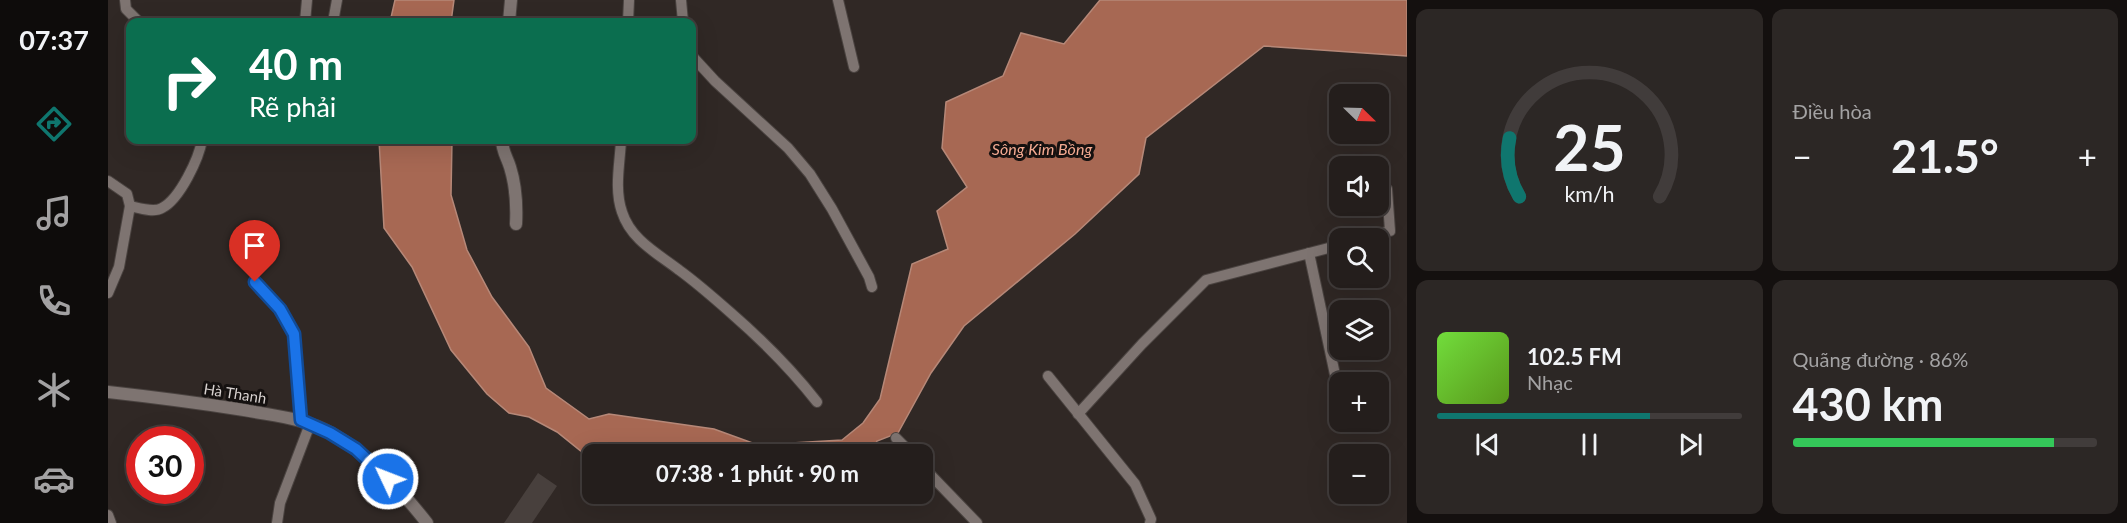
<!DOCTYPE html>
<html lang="vi">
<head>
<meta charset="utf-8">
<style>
	:root { --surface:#241e1c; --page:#2c2725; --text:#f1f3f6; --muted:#a3a2a3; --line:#413c3b; --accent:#0f766e }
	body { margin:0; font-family:Lato,sans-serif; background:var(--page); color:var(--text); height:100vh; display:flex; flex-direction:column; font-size:22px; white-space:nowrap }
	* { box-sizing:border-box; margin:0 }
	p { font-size:20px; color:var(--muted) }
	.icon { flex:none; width:33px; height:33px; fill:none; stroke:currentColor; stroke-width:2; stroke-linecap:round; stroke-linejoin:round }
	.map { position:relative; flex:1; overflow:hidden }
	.sheet { display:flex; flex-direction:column; gap:9px; padding:9px; background:#14100f; width:720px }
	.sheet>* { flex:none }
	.banner { position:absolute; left:18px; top:18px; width:570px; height:126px; border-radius:12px; box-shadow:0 6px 24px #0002,0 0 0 2px var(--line); background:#0b6e4f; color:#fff; overflow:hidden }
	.needle { width:39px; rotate:113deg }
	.buttons { position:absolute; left:1221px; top:84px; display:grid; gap:12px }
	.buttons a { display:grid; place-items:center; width:60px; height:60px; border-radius:12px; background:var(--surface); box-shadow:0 6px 24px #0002,0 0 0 2px var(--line); font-size:30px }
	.speed { position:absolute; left:18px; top:426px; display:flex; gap:12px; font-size:30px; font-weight:700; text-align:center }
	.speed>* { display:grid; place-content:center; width:78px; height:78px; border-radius:50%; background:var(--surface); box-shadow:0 6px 24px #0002,0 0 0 2px var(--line); line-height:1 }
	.speed .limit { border:9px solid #d22; background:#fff; color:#111 }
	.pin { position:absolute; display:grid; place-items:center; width:51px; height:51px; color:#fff; margin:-62px -26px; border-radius:50% 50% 50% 0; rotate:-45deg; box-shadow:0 0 6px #0007 }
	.pin .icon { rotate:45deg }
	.me { position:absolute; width:66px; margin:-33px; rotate:313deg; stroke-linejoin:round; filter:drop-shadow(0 0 4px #0008) }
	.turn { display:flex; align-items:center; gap:21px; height:126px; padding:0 24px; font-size:27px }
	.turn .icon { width:78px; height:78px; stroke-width:2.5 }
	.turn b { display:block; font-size:42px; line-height:51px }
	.big { font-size:45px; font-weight:700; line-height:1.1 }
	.sheet .card { flex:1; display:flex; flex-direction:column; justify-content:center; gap:9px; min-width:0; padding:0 21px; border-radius:12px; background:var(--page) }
	.sheet .dial { align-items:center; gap:0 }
	.dial svg { height:156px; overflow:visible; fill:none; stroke:var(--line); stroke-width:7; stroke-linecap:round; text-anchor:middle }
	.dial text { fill:var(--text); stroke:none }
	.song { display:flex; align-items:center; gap:18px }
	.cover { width:72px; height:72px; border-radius:9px; background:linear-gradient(135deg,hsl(100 70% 55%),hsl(90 70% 35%)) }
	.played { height:6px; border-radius:3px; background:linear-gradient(90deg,var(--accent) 70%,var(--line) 70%) }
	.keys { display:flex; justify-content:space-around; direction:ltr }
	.heat { display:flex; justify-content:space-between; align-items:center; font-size:33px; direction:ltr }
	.charge { height:9px; border-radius:4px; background:linear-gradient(90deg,#34c759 86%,var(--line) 0) }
	.sheet .tiles { flex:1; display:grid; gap:9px; grid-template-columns:repeat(2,1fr) }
	.trip { position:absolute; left:474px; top:444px; width:351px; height:60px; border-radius:12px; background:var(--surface); box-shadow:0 6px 24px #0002,0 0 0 2px var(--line); font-weight:700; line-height:60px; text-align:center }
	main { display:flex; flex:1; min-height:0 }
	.tabs { display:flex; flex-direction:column; width:108px; justify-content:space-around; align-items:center; background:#0e0c0b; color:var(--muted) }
	.tabs .icon { width:42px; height:42px }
	.tabs .current { color:var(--accent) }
	.tabs b { font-size:27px; color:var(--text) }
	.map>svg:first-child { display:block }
</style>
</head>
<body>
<main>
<nav class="tabs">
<b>07:37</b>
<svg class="icon current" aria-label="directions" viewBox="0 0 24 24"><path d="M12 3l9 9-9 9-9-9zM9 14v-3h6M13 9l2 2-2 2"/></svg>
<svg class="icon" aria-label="music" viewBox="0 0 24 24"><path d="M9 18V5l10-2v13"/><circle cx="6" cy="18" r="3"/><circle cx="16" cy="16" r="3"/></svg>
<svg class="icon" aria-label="phone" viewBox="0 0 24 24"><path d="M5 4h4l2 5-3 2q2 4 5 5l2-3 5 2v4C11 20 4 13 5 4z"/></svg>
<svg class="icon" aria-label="climate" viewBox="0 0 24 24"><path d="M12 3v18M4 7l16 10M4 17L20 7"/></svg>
<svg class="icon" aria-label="car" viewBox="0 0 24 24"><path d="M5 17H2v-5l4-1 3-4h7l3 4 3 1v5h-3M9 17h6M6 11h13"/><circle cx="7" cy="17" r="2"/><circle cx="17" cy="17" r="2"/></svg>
</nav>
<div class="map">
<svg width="1299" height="523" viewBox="0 0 1299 523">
	<rect width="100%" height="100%" fill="#302825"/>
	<g fill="#a76853" stroke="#b68878" stroke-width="1.5">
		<polygon points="287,0 346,0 343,22 282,22"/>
		<polygon points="992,0 1299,0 1299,56 1156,46 1038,138 1031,174 967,234 856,326 823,373 790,433 769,441 762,454 484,454 484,458 479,456 449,432 421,417 401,413 379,394 343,350 304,267 276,228 271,140 344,140 343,195 359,250 384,297 421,347 438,388 481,419 501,414 606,429 650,445 734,440 755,423 772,399 804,264 840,249 829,211 859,187 834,148 838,102 895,76 913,33 956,44"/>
	</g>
	<polygon fill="#48403d" points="430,473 449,486 424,523 396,523"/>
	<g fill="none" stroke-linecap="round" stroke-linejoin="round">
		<defs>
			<g id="service">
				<polyline points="17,0 18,9 31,22"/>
				<polyline points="573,0 575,22"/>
				<polyline points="730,0 746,67"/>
				<polyline points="197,22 199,0"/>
				<polyline points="225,22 229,0"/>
				<polyline points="520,22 521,0"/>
				<polyline points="584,56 607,81 680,148 702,174 724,209 761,277 764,287"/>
				<path d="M513 140C512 163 506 189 514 212 523 240 549 253 571 270 589 283 606 298 623 313 654 340 684 370 709 402"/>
				<polyline points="0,181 19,194 22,206"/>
				<polyline points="1254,238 1282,231 1279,189"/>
				<polyline points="1201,253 1232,398"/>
				<polyline points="146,282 172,309 186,334 193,420"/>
				<path d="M0 293 11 267 22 206C31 208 46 213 54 208 72 199 91 158 94 140"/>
				<polyline points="940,376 1027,484 1043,519 1042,523"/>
				<polyline points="970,414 1034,344 1098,280 1232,245"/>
				<polyline points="788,438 804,454"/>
				<polyline points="814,466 869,523"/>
				<polyline points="0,515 3,523"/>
				<polyline points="169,523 172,503 202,424"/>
			</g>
			<g id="minor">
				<polyline points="401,22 403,0"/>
				<path d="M394 140C394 151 399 157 402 167 408 186 409 204 408 224"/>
				<path d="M0 392C45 397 91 403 136 410 166 416 196 418 223 433 261 454 293 490 319 523"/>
			</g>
		</defs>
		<use href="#service" stroke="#4a4340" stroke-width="12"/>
		<use href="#minor" stroke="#4a4340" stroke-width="14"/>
		<use href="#service" stroke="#7e7471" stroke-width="10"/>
		<use href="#minor" stroke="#7e7471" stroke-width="12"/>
	</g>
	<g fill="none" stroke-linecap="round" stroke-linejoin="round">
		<defs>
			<polyline id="route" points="147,282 172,309 186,334 193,420 222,433 248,449 280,479"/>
		</defs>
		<use href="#route" stroke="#114b97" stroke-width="15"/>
		<use href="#route" stroke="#1a73e8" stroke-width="10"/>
	</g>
	<g text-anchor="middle" stroke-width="6" stroke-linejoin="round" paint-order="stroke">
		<g font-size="15" fill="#d8d2d0" stroke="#151110">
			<text transform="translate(127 394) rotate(9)" y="5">Hà Thanh</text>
		</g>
		<g font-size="16" font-style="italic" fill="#f5ab92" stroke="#151110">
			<text x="934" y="155">Sông Kim Bồng</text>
		</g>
	</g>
</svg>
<div class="buttons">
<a><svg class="needle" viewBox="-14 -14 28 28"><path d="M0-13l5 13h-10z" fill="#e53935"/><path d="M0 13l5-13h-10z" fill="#a3a2a3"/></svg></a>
<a><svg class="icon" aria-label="sound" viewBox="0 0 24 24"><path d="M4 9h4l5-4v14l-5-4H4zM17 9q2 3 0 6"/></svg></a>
<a><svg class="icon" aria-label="search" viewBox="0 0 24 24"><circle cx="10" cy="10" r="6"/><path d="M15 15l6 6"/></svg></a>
<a><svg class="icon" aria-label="layers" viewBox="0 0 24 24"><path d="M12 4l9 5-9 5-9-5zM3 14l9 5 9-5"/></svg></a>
<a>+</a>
<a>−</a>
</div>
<div class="speed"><div class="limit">30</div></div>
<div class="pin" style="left:147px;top:282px;background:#d93025"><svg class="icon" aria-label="arrive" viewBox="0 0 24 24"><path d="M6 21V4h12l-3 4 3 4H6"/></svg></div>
<svg class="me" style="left:280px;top:479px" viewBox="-20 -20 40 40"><circle r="17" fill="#1a73e8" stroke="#fff" stroke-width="3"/><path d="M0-11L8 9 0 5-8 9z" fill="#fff"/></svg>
<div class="trip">07:38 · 1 phút · 90 m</div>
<div class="banner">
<div class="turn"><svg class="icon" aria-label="right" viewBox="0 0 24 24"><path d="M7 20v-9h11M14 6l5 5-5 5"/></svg><div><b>40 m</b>Rẽ phải</div></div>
</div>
</div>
<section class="sheet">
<div class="tiles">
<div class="card dial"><svg viewBox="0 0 100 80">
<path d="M14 69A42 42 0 1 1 86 69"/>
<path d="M14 69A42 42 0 0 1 9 39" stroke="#0f766e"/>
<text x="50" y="56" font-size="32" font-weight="700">25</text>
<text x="50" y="72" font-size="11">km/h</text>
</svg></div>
<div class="card"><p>Điều hòa</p>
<div class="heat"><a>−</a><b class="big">21.5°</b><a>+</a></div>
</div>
<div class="card">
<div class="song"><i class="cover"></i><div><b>102.5 FM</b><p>Nhạc</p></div></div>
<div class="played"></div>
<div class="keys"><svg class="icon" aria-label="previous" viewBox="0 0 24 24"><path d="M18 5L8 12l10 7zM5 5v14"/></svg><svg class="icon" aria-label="pause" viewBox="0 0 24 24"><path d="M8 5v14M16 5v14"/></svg><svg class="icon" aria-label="next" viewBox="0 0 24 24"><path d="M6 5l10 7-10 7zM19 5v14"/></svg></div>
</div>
<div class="card"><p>Quãng đường · 86%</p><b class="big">430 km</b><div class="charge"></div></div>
</div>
</section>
</main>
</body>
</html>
